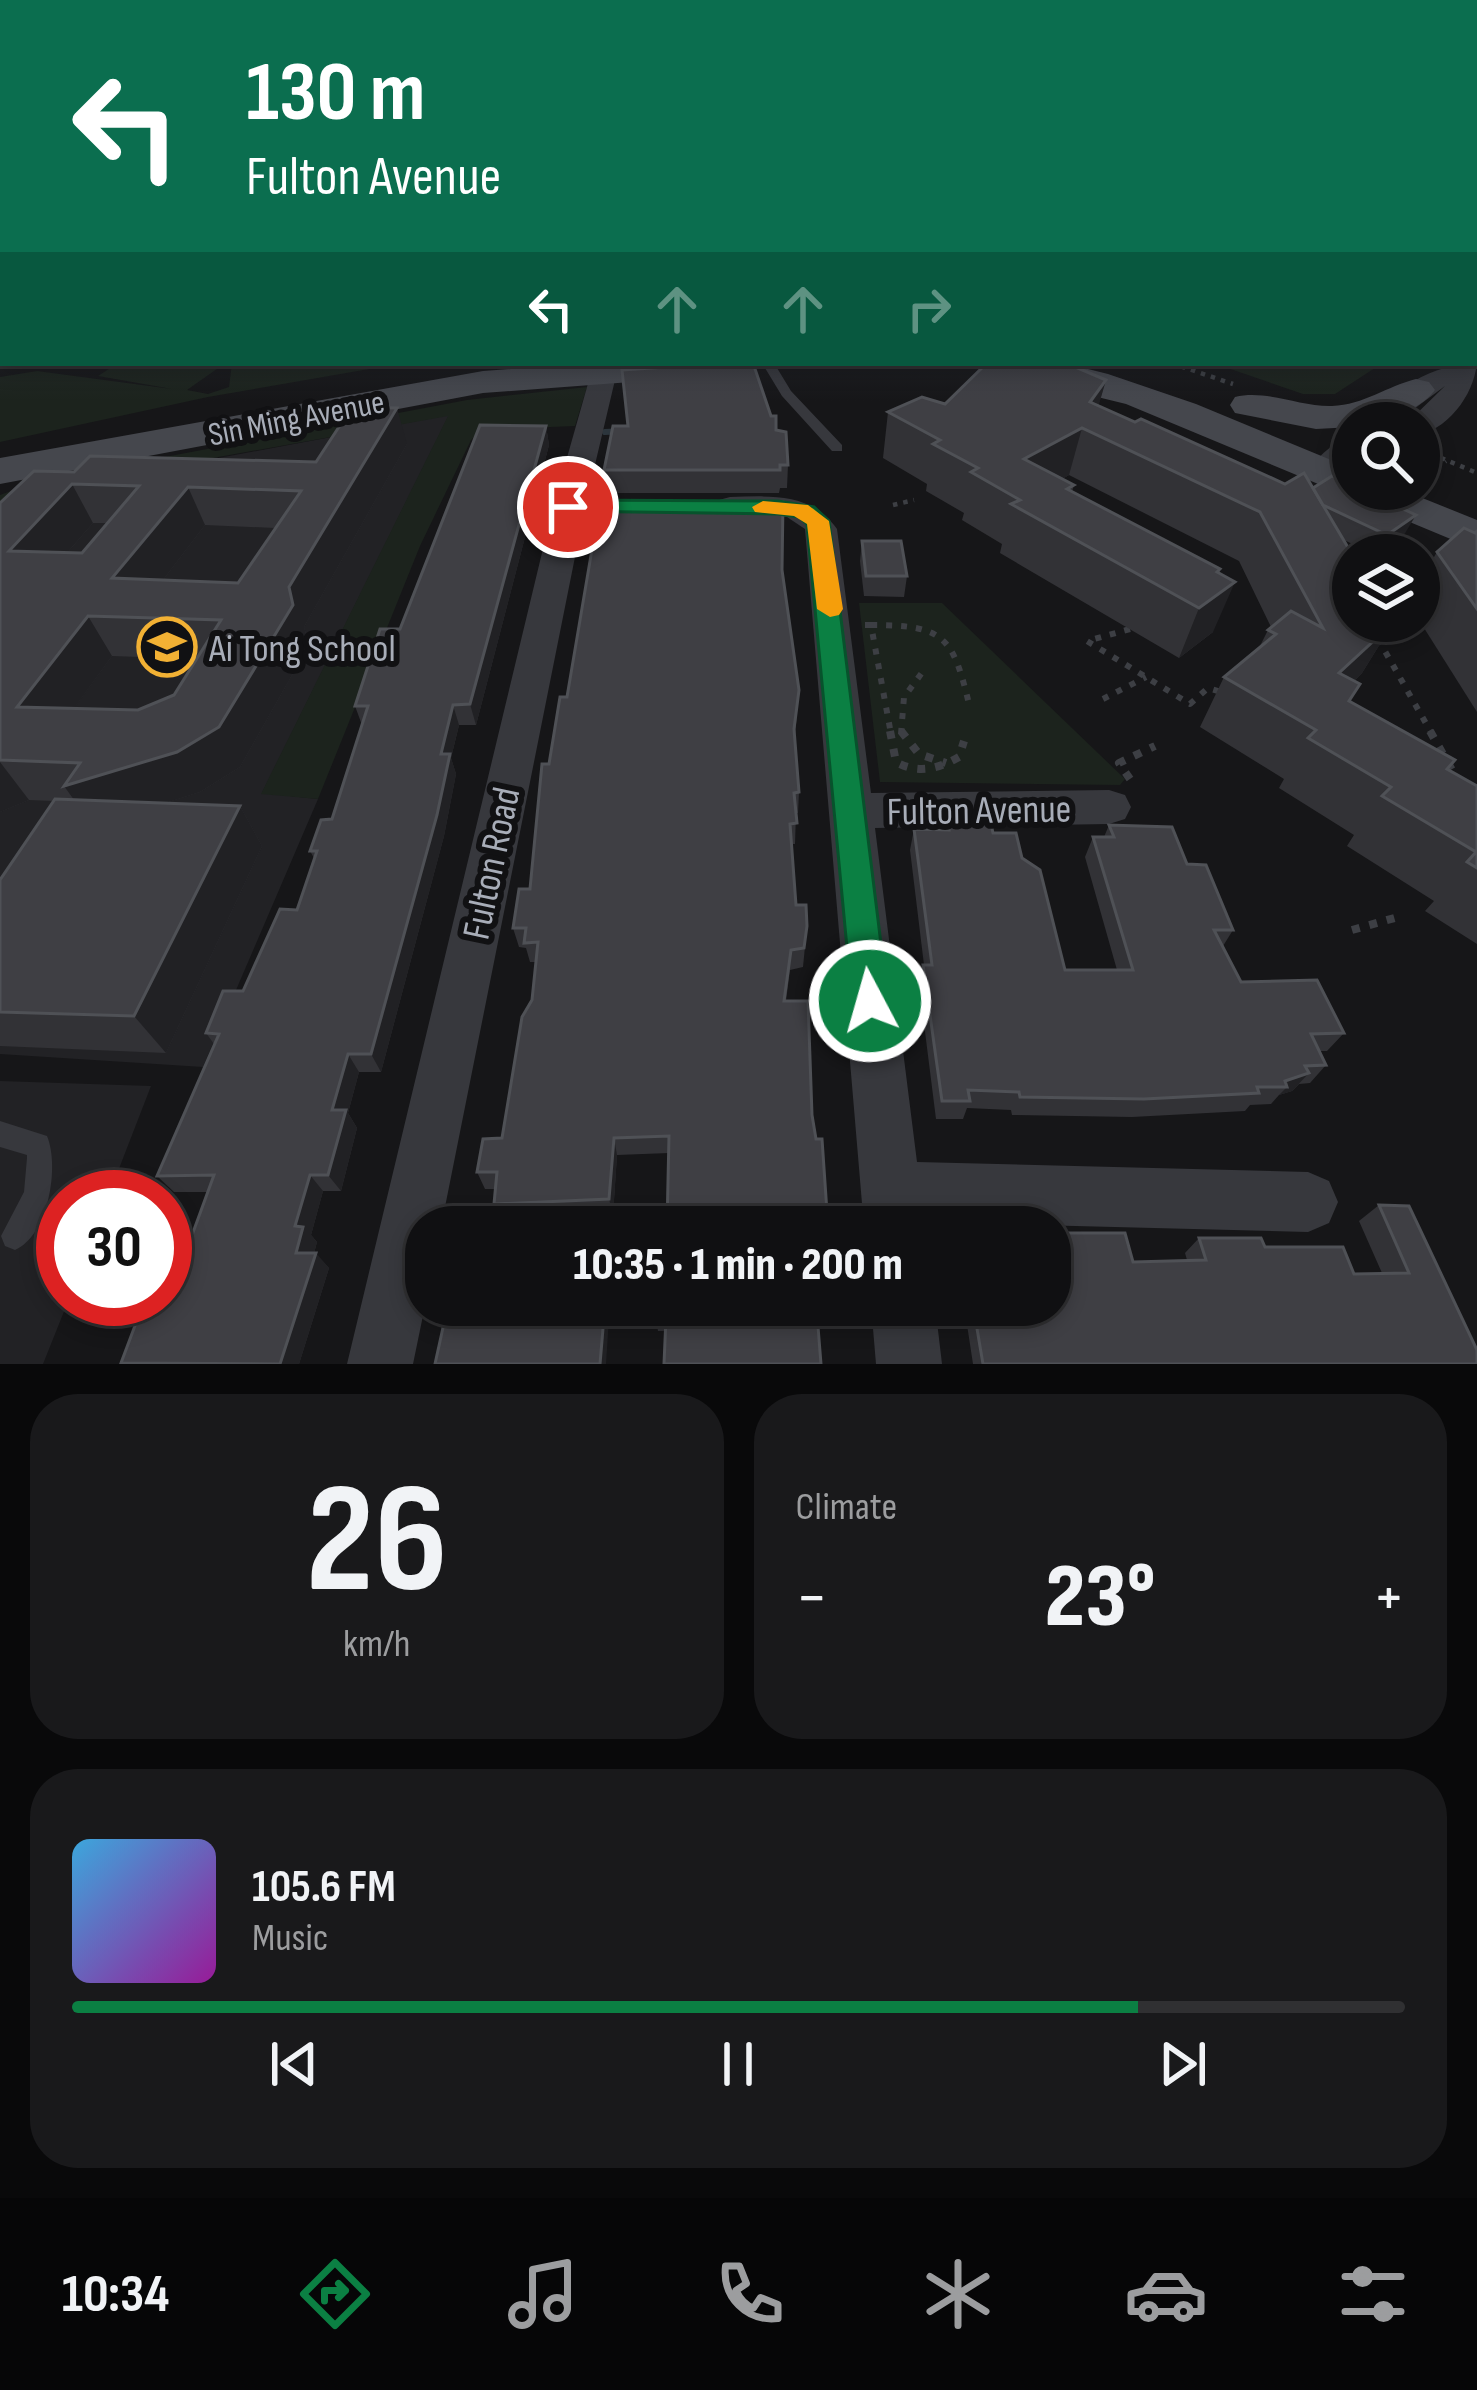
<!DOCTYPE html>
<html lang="en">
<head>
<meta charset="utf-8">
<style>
	:root { --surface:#101012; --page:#19191b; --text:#f1f3f6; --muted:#9c9d9f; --line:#303032; --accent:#0b8043 }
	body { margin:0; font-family:"Sofia Sans Condensed",sans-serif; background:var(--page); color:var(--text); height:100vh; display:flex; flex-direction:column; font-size:45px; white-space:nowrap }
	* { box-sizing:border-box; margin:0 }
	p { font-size:39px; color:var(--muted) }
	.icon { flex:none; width:66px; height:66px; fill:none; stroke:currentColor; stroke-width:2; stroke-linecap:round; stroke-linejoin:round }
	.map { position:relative; height:1364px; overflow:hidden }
	.side { display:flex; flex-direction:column; gap:30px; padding:30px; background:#09090a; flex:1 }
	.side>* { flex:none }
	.hud { position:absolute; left:0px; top:0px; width:1479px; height:366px; box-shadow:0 6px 18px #0003,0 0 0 3px var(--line); background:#0b6e4f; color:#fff; overflow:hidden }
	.tools { position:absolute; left:1332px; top:402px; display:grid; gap:24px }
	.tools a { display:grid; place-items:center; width:108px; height:108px; border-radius:50%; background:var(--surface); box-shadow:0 6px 18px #0003,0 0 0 3px var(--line); font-size:60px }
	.speed { position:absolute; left:36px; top:1170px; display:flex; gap:24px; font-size:60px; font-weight:700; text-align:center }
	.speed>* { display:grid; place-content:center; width:156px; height:156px; border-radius:50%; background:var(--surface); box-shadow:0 6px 18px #0003,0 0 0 3px var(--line); line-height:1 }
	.speed .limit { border:18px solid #d22; background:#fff; color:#111 }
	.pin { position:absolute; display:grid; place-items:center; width:102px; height:102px; color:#fff; margin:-51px; border:6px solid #fff; border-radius:50%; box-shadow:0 3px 12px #0007 }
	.me { position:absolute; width:132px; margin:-66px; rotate:354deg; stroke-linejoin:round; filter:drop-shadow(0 0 9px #0008) }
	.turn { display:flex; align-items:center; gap:42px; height:252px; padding:0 48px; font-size:54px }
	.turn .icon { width:156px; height:156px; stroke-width:2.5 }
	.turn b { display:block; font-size:84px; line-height:102px }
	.lanes { display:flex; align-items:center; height:114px; padding:0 48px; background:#0003; justify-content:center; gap:60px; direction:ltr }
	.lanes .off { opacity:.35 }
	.big { font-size:90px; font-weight:800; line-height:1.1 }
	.side .card { flex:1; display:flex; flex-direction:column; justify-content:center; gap:18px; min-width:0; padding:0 42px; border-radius:48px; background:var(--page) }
	.side .dial { align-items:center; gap:0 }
	.dial b { font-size:156px; line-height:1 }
	.song { display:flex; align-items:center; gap:36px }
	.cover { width:144px; height:144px; border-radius:18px; background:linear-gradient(135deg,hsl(200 70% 55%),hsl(300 70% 35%)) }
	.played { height:12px; border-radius:6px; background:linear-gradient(90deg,var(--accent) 80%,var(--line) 80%) }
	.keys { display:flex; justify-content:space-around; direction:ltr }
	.heat { display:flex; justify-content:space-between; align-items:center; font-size:66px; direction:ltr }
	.side .tiles { flex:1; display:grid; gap:30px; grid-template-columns:1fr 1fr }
	.card:last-child { grid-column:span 2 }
	.trip { position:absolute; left:405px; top:1206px; width:666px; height:120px; border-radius:48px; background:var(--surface); box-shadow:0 6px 18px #0003,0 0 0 3px var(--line); font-weight:800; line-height:120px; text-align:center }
	.tab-bar { display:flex; height:192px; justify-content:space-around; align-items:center; background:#060607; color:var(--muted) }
	.tab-bar .icon { width:84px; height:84px }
	.tab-bar .active { color:var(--accent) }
	.tab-bar b { font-size:54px; color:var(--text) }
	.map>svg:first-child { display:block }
</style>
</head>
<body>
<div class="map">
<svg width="1477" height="1364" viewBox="0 0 1477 1364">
	<rect width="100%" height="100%" fill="#161618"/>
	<g fill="#222225">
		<polygon points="449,415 262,793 318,799 203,1067 0,1054 0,499"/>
		<polygon points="0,1081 151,1086 108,1197 63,1197 63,1299 69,1299 43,1364 0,1364"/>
	</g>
	<g fill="#1c231d">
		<polygon points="118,363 224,364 187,390 208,394 229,387 232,363 404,363 208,397 0,442 0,377 37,371 172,389 98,376"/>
		<polygon points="1213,363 1368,363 1378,366 1335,394 1303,394"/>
		<polygon points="587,387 575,426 481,430 471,440 420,546 318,799 261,794 448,416 17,493 0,507 0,495 38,481 467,400"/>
		<polygon points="859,603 942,603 1125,779 1120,785 880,782"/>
	</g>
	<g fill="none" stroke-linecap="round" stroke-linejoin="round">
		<polyline stroke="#2c353c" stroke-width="6" points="605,432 624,431"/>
		<g stroke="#3d3f44" stroke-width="4.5" stroke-dasharray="4.5 6" stroke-linecap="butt">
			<polyline points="1171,363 1233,384"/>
			<polyline points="1425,445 1432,454 1477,473"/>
			<polyline points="1419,479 1446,461"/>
			<polyline points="893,505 914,500"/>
		</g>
		<g stroke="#3d3f44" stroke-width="6" stroke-dasharray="6 9" stroke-linecap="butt">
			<polyline points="865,625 871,625 891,734"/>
			<path d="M871 625C946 625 953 637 970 708"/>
			<polyline points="1130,629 1087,641 1190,704 1208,688 1224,693"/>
			<polyline points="1378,639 1432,734"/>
			<polyline points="1103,699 1146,677"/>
			<polyline points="901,734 904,697 924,670"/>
		</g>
		<g stroke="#3d3f44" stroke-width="8" stroke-dasharray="8 10" stroke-linecap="butt">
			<path d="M890 731 896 762C918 774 938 769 959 757L964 741"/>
			<polyline points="901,731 919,754 946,763"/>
			<polyline points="1430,731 1457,779"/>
			<polyline points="1130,779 1119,763 1155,746"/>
			<polyline points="1352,930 1398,917"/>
		</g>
		<g fill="#37383d" fill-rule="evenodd">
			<rect x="0" y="239" width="3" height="6"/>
			<polygon points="762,363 774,363 791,391 842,445 842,451 832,451 782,396"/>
			<path d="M0 1121 47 1136C60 1167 48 1236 15 1250L5 1246 1 1236 24 1192 27 1158V1155L0 1147Z"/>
		</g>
		<g fill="#37383d" fill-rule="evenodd">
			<rect x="0" y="252" width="3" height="14"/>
			<rect x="1476" y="282" width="1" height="16"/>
			<path d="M1477 358C1477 389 1452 427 1419 435V423H1407L1445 386 1395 423H1364C1390 391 1434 363 1476 363Z"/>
			<polygon points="589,363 615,363 615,380 585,507 441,1227 426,1227 426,1301 413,1364 347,1364 553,507 589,380"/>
			<path d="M1353 435V460L1333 478H1311L1307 472C1317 457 1336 440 1353 435Z"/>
			<path d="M730 497C771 496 811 492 837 529L871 793 1109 790 1125 795 1131 807 1125 819 1109 824 875 828 917 1162 1308 1172 1329 1181 1338 1202 1329 1223 1308 1232 925 1222 926 1227H864L805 529 787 517 719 514 714 507 719 500Z"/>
			<polygon points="871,1305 935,1305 942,1364 876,1364"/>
		</g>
		<g fill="#45474d" fill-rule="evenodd">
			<polygon points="590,363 755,363 750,371 737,374 483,393 0,484 0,458 483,371"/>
			<polygon points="987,363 1064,363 1108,374 1196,404 1353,469 1353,489 1400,489 1477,520 1477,550 1126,404 992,371"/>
			<path d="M1416 379 1429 382 1435 390C1418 413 1380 423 1353 423V427L1316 429 1235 413 1230 405 1235 397C1266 389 1300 407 1332 406 1364 405 1387 386 1416 379Z"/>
		</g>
	</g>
	<g fill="#323236" fill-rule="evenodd">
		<polygon points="1106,380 1098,406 1285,484 1313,488 1404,535 1376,555 1344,540 1393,623 1362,673 1354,681 1350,702 1448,770 1477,786 1477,944 1425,911 1434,901 1347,846 1354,835 1279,788 1284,779 1200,727 1224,677 1259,648 1268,630 1271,627 1239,561 1069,475 1062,479 1074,485 1072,492 1220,569 1213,632 1179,658 1000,553 1002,544 962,520 964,513 926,491 927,484 883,458 888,412"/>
		<polygon points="546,426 549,445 476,725 459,725 451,758 456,774 444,836 381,1072 359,1072 348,1113 357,1128 341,1191 323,1191 311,1235 317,1242 314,1253 329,1268 299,1364 122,1364 172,1290 208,1192 174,1192 157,1176 214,1044 206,1033 243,991 297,910 314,858 310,851 332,819 362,725 355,706 400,629"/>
		<polygon points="776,430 788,465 787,488 780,488 779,493 607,493 604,470"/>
		<path d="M407 444 304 627 309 645 240 767 200 792 165 803 240 806 262 846 166 1053 0 1046V880L54 801 29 800 0 812V503L74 472 316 462ZM93 523H107L82 553H67ZM205 525 275 528 238 583 163 580ZM112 656 197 659 174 695 138 710 74 708Z"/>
		<polygon points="1477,531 1477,712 1419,620 1419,582 1437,552"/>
		<polygon points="862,541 907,576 904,597 864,596 860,561"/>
		<polygon points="782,570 799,690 795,736 799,792 798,813 796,813 795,844 791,844 796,905 807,926 803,967 790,970 786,1001 669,1153 617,1155 613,1215 501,1219 494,1204 496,1189 485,1189 477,1172 502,1138 532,1000 536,962 530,962 526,948 519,947 513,928 530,889 549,764 567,697"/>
		<polygon points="948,823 993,833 1022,858 1065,970 1117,970 1085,857 1093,837 1104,837 1109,825 1187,864 1233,930 1223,946 1241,982 1344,1033 1327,1051 1320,1051 1326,1065 1310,1083 1299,1084 1292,1091 1279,1095 1271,1104 1250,1105 1245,1111 1132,1117 1012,1115 1011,1110 967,1108 963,1119 936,1119 919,984 924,965 910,850 914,829 947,830"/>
		<polygon points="1379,1205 1477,1364 973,1364 964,1305 1050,1305 1133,1262 1187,1260 1185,1253 1199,1238 1265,1247 1354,1274 1382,1273 1359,1221"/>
		<polygon points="448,1305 833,1305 833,1313 830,1326 658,1331 656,1319 609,1318"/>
	</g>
	<g fill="#212124">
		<polygon points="0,211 3,211 3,234 0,235"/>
		<polygon points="1106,380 1093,425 1090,402"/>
		<polygon points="397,408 407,444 304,627 309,645 240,767 200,792 93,826 64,786 177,752 289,587"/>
		<polygon points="546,426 549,445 476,725 470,704"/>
		<polygon points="1082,428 1069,475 1019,504 1024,459"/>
		<polygon points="72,484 93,523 34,591 9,551"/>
		<polygon points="188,487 205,525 134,618 112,578"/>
		<polygon points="1416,515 1404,535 1376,555 1387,535"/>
		<polygon points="1220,569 1206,603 1235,582 1213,632 1179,658 1199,608 1217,572"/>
		<polygon points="88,616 112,656 46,747 17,707"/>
		<polygon points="1393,623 1362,673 1310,723 1339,673"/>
		<polygon points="453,705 459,725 451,758 456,774 444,836 381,1072 371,1054"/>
		<polygon points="0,762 29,800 0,812"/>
		<polygon points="240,806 262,846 166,1053 134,1016"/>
		<polygon points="348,1054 359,1072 348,1113 357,1128 341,1191 328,1175 332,1110"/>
		<polygon points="1309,1073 1292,1091 1279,1095 1287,1087 1285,1081"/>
		<polygon points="614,1138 617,1155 613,1215 609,1199"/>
		<polygon points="310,1175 323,1191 311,1235 317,1242 310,1268 296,1253 295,1226"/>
		<polygon points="316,1253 329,1268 299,1364 280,1364"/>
		<polygon points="605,1305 609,1318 606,1364 600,1364"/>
	</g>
	<g fill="#3f3f44" stroke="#4f5156" stroke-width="3" fill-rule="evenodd">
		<polygon points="726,363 753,363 771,416 776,416 776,430 786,432 788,465 780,465 780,470 604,470 613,426 628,426 622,370"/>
		<polygon points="987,363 1066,363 1106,380 1090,402 1135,422 1141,419 1285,484 1304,473 1353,556 1353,621 1391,621 1393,623 1339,673 1360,684 1349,701 1455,760 1447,769 1477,786 1477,868 1467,862 1476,852 1382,796 1391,787 1308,738 1316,730 1224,677 1276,634 1268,630 1291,611 1323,628 1260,512 1082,428 1024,459 1074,485 1067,489 1220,569 1217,572 1235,582 1199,608 1011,504 1020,500 971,472 978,468 933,444 940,440 888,412 922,397 945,404"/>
		<path d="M352 407 397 408 289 587 293 605 219 727 177 752 64 786 80 763 0 760V503L34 471 74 472 90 456 316 462ZM72 484 139 486 82 553 9 551ZM188 487 301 491 238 583 112 578ZM88 616 221 620 174 695 138 710 17 707Z"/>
		<polygon points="480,425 546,426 470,704 453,705 441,754 450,754 437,815 371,1054 348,1054 332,1110 346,1110 328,1175 310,1175 295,1226 303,1227 296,1253 316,1253 280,1364 121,1363 145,1299 165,1299 165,1290 172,1290 214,1175 157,1176 219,1034 206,1033 223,991 243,991 280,909 297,910 317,851 310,851 321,820 332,819 368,706 355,706 380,629 400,629"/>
		<polygon points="1332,476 1353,486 1353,489 1360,489 1416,515 1387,535 1323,505 1313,488"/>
		<polygon points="600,502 783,502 782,570 799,690 794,729 799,792 794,793 797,823 790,824 796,905 806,905 807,926 804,948 791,950 784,1001 808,1001 812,1115 816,1139 822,1139 828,1227 667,1227 669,1136 614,1138 609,1199 494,1204 497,1172 477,1172 483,1139 502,1138 522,1017 532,1000 538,942 524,943 526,928 513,928 519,889 530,889 542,764 549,764 560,697 567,697"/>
		<polygon points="1464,528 1475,533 1477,531 1477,609 1437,552"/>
		<polygon points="862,541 901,541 907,576 866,576"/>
		<polygon points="55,799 240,806 134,1016 0,1012 0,880"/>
		<polygon points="948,823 991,824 993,833 1016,833 1022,858 1040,870 1065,970 1133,970 1093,837 1114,837 1109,825 1172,827 1187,864 1206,865 1233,930 1214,930 1241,982 1317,980 1344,1033 1311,1034 1326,1065 1305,1066 1309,1073 1285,1081 1287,1087 1257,1087 1259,1093 1144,1099 1020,1097 1019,1092 968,1090 970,1101 942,1101 923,965 932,965 914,829 949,830"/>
		<polygon points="1379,1205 1409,1206 1477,1350 1477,1364 983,1364 973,1305 1050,1305 1050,1233 1125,1233 1133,1262 1206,1260 1199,1238 1261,1238 1265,1247 1343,1247 1354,1274 1409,1273"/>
		<polygon points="448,1305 605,1305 600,1364 435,1364"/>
		<polygon points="640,1305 833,1305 833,1313 817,1314 821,1364 664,1364 666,1318 656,1318 656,1305"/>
	</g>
	<linearGradient id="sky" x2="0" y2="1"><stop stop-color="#0c0c0d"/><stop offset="0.52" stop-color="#363c48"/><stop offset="1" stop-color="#363c48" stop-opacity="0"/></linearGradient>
	<rect width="1477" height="401" fill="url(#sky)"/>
	<polygon fill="#0b8043" stroke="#07532c" stroke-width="3" points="568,500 778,501 814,507 829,521 888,1001 883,1013 870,1018 857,1013 852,1001 807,524 799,517 778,514 561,511 561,502"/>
	<polygon fill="#f59e0b" points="763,501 808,505 829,521 843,609 839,615 830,617 817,609 807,524 794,516 755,512 752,507"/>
	<defs>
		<symbol id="school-ring" viewBox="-11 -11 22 22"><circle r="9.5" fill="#111113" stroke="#f2b134" stroke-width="1.5"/><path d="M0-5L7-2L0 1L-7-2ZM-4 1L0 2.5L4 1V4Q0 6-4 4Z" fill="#f2b134"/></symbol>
	</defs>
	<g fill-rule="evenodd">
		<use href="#school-ring" x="134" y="614" width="66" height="66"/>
	</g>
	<g text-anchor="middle" stroke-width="12" stroke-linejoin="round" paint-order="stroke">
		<g font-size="33" fill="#a8adb8" stroke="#111113">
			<text transform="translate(296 417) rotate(-11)" y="12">Sin Ming Avenue</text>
		</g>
		<g font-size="39" fill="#a8adb8" stroke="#111113" text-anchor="start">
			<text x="209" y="661">Ai Tong School</text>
		</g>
		<g font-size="39" fill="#a8adb8" stroke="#111113">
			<text transform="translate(979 809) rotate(-1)" y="14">Fulton Avenue</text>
			<text transform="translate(490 863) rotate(-78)" y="14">Fulton Road</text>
		</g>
	</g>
</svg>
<div class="tools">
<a><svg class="icon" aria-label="search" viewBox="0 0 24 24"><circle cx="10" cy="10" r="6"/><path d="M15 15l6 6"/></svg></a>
<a><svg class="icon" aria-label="layers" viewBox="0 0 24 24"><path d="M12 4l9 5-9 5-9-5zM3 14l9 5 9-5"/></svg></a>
</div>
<div class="speed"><div class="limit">30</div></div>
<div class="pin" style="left:568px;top:507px;background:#d93025"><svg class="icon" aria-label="arrive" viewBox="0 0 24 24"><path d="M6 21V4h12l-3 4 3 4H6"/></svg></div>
<svg class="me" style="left:870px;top:1001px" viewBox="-20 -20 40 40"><circle r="17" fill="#0b8043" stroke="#fff" stroke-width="3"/><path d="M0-11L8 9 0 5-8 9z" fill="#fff"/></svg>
<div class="trip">10:35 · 1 min · 200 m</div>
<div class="hud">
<div class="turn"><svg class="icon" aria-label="left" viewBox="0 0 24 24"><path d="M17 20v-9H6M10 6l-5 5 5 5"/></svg><div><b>130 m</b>Fulton Avenue</div></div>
<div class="lanes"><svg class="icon" aria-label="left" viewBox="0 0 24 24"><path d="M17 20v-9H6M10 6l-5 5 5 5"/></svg><svg class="icon off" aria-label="ahead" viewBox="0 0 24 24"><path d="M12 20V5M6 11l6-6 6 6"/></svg><svg class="icon off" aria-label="ahead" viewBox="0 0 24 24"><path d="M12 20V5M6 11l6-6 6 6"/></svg><svg class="icon off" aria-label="right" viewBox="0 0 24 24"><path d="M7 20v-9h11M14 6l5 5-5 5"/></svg></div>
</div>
</div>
<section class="side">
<div class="tiles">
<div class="card dial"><b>26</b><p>km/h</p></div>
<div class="card"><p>Climate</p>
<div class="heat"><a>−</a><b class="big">23°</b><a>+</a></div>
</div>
<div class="card">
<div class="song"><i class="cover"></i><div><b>105.6 FM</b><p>Music</p></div></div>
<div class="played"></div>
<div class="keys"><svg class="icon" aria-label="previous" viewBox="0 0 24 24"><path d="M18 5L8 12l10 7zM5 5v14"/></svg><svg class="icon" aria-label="pause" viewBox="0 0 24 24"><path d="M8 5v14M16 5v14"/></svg><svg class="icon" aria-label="next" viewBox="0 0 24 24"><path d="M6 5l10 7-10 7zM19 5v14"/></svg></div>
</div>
</div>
</section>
<nav class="tab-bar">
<b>10:34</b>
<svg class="icon active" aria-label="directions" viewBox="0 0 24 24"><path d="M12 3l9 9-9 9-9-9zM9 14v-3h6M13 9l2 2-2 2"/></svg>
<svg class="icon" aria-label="music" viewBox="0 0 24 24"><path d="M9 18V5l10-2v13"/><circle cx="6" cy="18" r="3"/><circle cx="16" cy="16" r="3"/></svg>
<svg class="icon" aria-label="phone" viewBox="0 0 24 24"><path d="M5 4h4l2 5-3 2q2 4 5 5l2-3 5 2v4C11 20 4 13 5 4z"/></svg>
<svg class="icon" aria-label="climate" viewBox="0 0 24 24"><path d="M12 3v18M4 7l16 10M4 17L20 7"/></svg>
<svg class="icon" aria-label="car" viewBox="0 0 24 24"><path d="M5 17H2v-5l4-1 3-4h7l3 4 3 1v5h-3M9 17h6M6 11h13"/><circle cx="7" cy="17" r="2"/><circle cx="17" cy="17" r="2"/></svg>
<svg class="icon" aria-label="filters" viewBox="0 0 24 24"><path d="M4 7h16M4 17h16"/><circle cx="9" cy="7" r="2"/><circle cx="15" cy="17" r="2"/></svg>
</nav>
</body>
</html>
